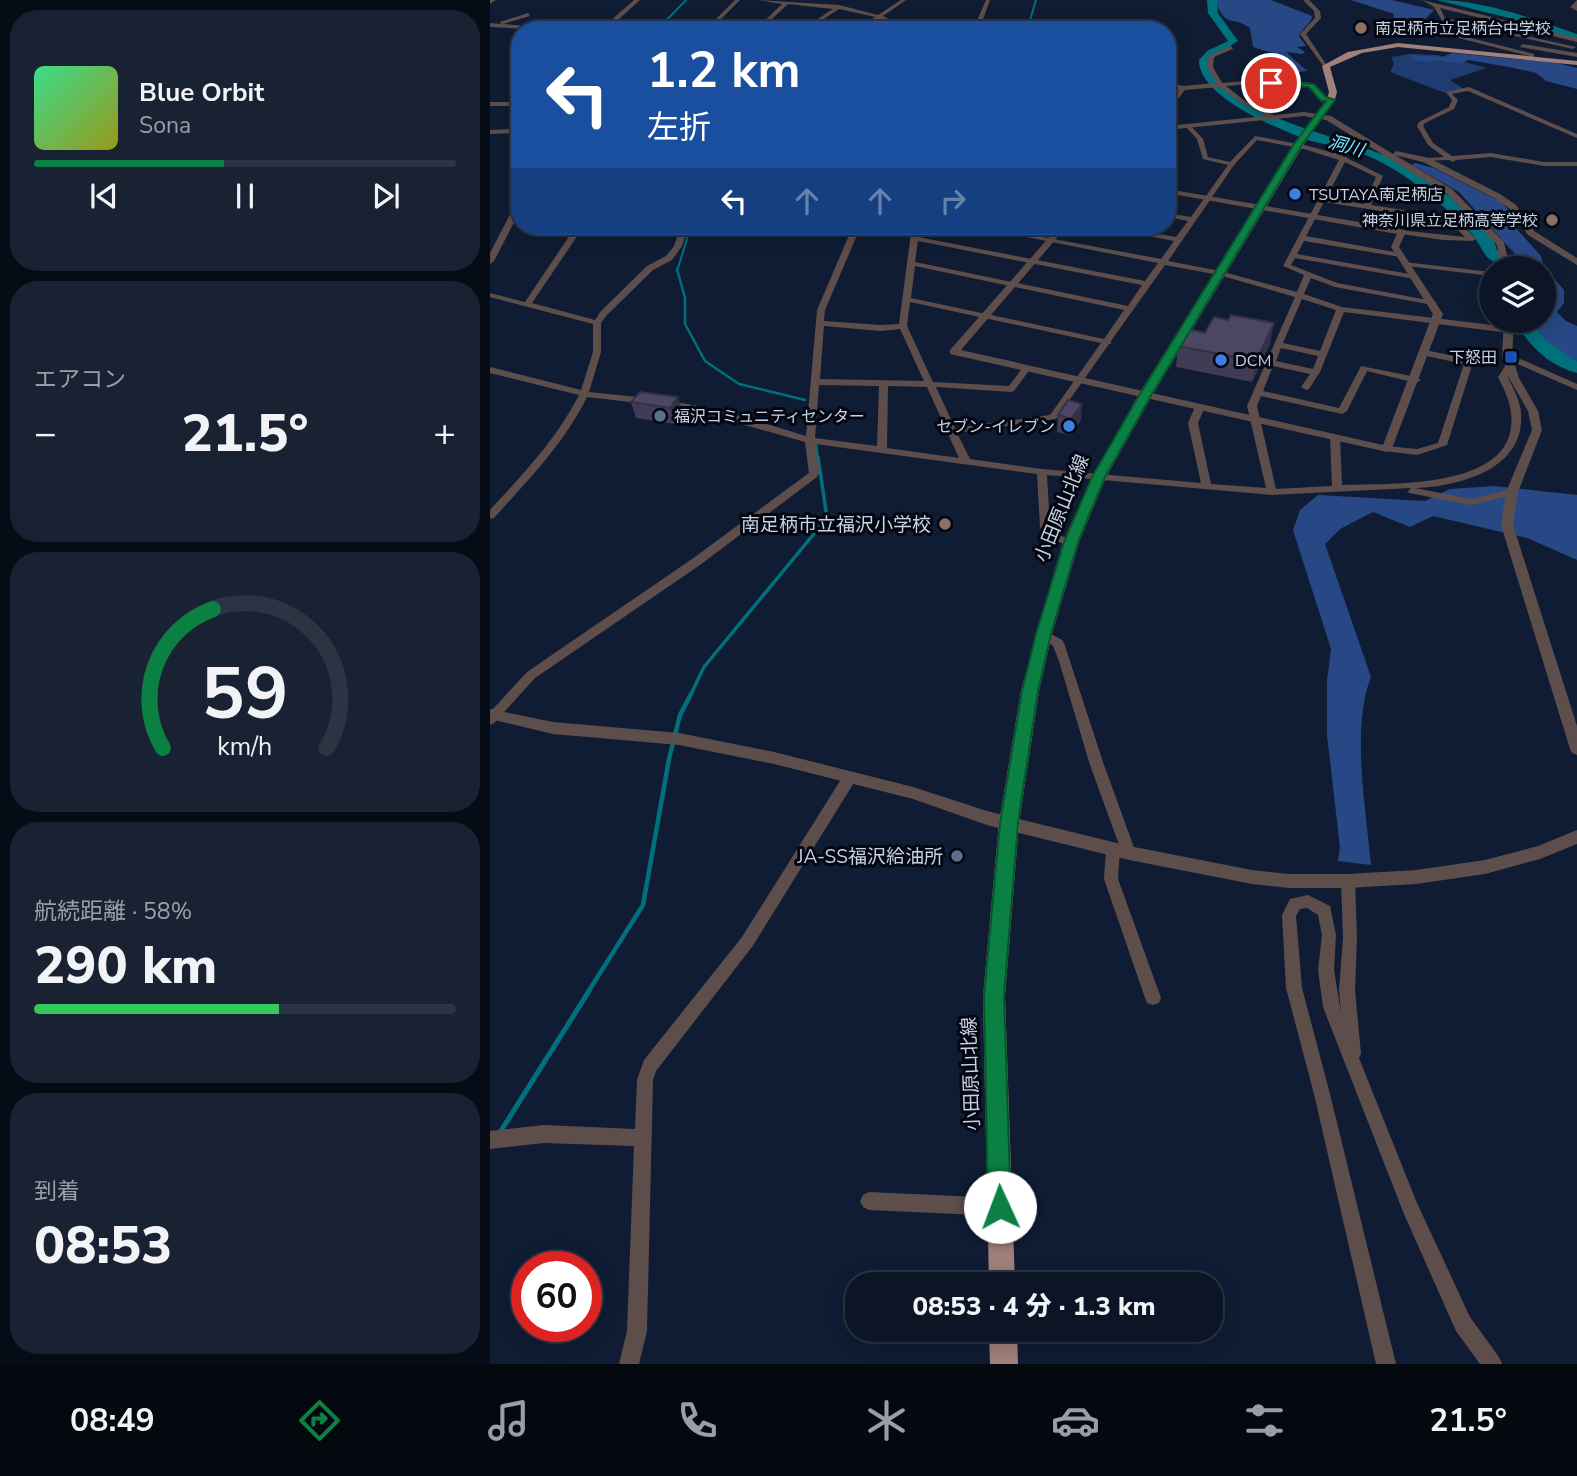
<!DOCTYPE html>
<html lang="ja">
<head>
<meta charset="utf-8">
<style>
	:root { --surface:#0b1526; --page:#192232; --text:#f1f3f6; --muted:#9a9fa7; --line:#2b3443; --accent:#0b8043 }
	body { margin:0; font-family:"Nunito Sans","Noto Sans JP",sans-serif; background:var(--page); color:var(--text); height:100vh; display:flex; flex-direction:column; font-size:26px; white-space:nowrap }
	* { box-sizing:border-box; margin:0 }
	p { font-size:23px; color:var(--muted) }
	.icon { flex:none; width:38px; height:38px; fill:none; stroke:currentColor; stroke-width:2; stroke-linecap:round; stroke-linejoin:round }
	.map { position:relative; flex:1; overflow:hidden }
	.sheet { display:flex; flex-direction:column; gap:10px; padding:10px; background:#060c15; width:490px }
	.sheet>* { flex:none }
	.guide { position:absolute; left:21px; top:21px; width:665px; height:214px; border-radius:28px; box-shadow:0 4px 18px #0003,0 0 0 2px var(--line); background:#1a4fa0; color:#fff; overflow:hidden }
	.tools { position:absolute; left:989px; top:256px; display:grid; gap:14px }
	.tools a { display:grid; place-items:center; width:77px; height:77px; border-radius:50%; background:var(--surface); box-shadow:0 4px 18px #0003,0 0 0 2px var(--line); font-size:35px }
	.speed { position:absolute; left:21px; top:1251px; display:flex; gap:14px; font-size:35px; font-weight:700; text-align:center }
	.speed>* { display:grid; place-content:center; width:91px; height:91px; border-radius:50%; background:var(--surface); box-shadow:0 4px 18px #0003,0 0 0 2px var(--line); line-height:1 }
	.speed .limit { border:10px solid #d22; background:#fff; color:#111 }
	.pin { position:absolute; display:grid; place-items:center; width:60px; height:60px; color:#fff; margin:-30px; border:4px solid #fff; border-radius:50%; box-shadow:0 2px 7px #0007 }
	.me { position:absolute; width:77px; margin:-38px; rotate:358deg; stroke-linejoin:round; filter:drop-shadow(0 0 5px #0008) }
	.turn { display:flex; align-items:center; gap:24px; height:147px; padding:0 21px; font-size:32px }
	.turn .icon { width:91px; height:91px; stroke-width:2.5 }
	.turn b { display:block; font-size:49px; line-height:60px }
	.lanes { display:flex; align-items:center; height:66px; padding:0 21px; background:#0003; justify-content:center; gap:35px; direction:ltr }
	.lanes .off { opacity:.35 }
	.big { font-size:52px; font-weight:800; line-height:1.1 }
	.sheet .tile { flex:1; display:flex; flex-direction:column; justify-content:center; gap:10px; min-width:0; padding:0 24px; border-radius:28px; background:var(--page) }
	.sheet .dial { align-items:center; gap:0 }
	.dial svg { height:182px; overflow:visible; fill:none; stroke:var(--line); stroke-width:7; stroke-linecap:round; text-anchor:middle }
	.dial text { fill:var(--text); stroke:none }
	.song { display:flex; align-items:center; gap:21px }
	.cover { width:84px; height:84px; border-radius:10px; background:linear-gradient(135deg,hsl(150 70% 55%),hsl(60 70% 35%)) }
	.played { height:7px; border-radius:4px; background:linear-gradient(90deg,var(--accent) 45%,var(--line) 45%) }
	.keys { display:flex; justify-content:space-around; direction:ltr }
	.heat { display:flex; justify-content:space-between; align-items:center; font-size:38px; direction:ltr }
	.charge { height:10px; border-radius:5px; background:linear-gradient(90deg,#34c759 58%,var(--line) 0) }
	.trip { position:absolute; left:355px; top:1272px; width:378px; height:70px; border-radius:28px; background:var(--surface); box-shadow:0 4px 18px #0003,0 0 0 2px var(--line); font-weight:800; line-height:70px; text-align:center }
	.menu { display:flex; height:112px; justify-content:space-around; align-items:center; background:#04080f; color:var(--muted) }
	.menu .icon { width:49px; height:49px }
	.menu .on { color:var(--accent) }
	.menu b { font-size:32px; color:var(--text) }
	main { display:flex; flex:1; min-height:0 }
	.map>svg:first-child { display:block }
</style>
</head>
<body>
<main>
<section class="sheet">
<div class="tile">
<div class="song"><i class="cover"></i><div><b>Blue Orbit</b><p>Sona</p></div></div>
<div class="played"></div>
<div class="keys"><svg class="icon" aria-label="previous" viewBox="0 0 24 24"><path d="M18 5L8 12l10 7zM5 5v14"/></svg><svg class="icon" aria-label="pause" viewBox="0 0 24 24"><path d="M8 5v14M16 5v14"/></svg><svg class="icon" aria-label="next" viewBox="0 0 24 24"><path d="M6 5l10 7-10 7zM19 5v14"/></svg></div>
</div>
<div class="tile"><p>エアコン</p>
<div class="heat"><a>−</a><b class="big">21.5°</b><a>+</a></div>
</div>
<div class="tile dial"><svg viewBox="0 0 100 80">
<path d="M14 69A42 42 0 1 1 86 69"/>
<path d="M14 69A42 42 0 0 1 36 8" stroke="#0b8043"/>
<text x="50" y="56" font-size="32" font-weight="700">59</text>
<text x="50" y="72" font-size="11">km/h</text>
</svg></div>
<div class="tile"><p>航続距離 · 58%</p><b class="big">290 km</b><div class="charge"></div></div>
<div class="tile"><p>到着</p><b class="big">08:53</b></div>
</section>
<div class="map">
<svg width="1087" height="1364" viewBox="0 0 1087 1364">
	<rect width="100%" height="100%" fill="#0f1c33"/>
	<polygon fill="#1f3c71" points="920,54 947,55 997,68 960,80 974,89 955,93 900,72 904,64 901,57"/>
	<g fill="#284885">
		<path d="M725 0H781L822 16C822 24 812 27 809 36L816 46 807 47 815 52 812 54 796 52 817 71 809 72 792 56 763 47 760 28C739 14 737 30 725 0Z"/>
		<polygon points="861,0 902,0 944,10 931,23 919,24 912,28 902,24 904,14"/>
		<polygon points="962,53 1067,63 1087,68 1087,89 1056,81 1046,73 1019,67 978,60 971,64 946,60 936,62 925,60 919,55 953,57"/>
		<polygon points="925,163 944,168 1011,202 1024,215 1025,227 1051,256 1054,267 1074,290 1074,303 1067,312 1076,321 1087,326 1087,372 1056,359 1041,323 1040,320 1054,320 1054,268 1028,268 1025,254 969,192 922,165"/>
		<path d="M1004 486 1087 495V560L1037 538 943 516 920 527 883 512 850 529 835 544 881 677C861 727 876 811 881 865L848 861 850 847 837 735V681L841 649 803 530 810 510 828 495 935 501 960 489Z"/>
	</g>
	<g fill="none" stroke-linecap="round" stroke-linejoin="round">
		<g stroke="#00707d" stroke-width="2">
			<polyline points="167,30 196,0"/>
			<polyline points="537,30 546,0"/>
			<polyline points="187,271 201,226"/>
		</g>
		<g stroke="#00707d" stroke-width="2.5">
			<polyline points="187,269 195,298 195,324 215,361 249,384 315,400"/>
			<polyline points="326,443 328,459"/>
		</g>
		<polyline stroke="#00707d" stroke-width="3.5" points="200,696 214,667 337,518 328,457"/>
		<polyline stroke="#00707d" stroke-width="4.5" points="98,992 153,905 179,759 190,715 201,694"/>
		<polyline stroke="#00707d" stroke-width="5" points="9,1134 99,991"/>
		<g fill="#00707d" fill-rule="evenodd">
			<path d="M717 0H727L728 13 748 41 719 60C719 113 868 140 905 160 933 175 986 213 1003 240 1005 243 1006 247 1007 250 1013 258 1026 261 1033 268 1020 268 1009 267 998 258 993 253 988 240 980 232 950 202 917 173 878 156 860 148 840 146 821 141 792 131 708 97 709 60L717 51 738 41 718 13Z"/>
			<path d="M947 0C994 0 1043 19 1087 34V40L1023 19Z"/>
			<path d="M1025 320H1041L1054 339 1087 362V373C1060 366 1037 345 1025 320Z"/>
		</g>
		<g fill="#5e4e4b" fill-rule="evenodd">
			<polygon points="0,0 6,0 0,4"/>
			<polygon points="245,0 250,0 220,30 215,30"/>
			<polygon points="268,0 349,5 388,15 411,0 416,0 393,16 409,25 476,30 408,29 389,19 373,30 367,30 385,17 349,9 317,30 311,30 343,9 298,4 270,30 265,30 292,4"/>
			<polygon points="496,0 500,0 489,30 483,30"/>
			<polygon points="932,0 1087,38 1087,42 950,8 955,18 1086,47 1083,49 957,21 965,34 1044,54 1044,58 1041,60 1038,58 1039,56 961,36 944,7"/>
			<polygon points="1087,0 1087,11 1080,7"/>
			<polygon points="38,13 40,16 13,24 53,27 55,30 0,27 0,23 11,24 10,22"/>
			<polygon points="1032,44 1087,53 1087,57 1030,47"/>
			<polygon points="741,46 743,49 724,57 723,67 732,83 766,80 816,82 823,84 836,97 844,99 832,100 819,86 816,86 766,84 736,86 755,101 787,116 785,119 751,103 729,87 695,90 677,113 677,106 689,89 677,86 677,82 693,86 727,83 717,67 718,56"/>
			<polygon points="979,87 1087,134 1087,138 978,91 962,94 968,100 964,109 935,123 933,126 943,143 962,156 1001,153 1054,162 1087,162 1087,166 1054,166 1001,157 966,160 963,162 959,160 934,161 934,159 936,158 954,157 938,145 927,126 929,122 959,107 962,100 956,92"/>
			<rect x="0" y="102" width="30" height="4"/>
			<path d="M696 125H700L713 139 718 157 740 162 765 136 814 145 856 156 857 158 893 176 881 205 965 218 986 239 982 241 953 240 912 234 908 232 909 230 975 237 960 222 834 202 816 236 910 253 914 255 910 257 814 241 807 254 925 275 929 277 925 279 805 258 801 265 847 283 943 301 947 303 943 305 845 287 821 278 814 294 852 307 1019 327 1023 330 1019 333 854 312 830 372 819 389 816 390 811 387 820 374 783 366 773 391 849 408 871 366 926 377 931 380 926 383 877 371 857 411 852 414 771 396 767 406 786 489 842 486 840 438 845 435 850 438 852 485C901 483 1037 491 1020 407 1018 397 1013 387 1008 377L1017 363 1020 362 1024 365 1018 377C1023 388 1030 400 1031 413 1035 470 969 486 925 488L981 499 1022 489 1026 490V494L981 505 919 493 918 491 921 488 782 495 557 475 560 526 571 536 585 540 586 542 581 546 563 540 550 527 547 474 325 444 330 471 327 477 210 565 45 678 4 723 0 725V712L37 672 202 559 319 473 315 442 202 410 175 407 170 404C187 394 292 429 316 436L327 310 363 226H371L335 310 334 321 391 325 409 324 422 226H430L428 237 655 281 668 263 480 226H494L671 259 684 241 606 226H621L686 237 698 221 677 217V213L701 217 738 165 713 159 707 139 696 127ZM767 140 814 149 849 160 793 266 814 275 807 292 730 271 678 261 744 165ZM855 162 886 177 874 204 836 198ZM428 241 652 285 638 306 425 262ZM675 265 729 275 805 297 757 406 776 488 721 484 708 423 715 407 710 404 705 407 698 423 711 483 552 469 480 459 467 433 566 419 619 344H621V341ZM425 266 634 310 614 339 421 298ZM812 299 846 310 830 351 793 343ZM420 302 611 343 560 415 465 428 446 387 521 392 524 391 541 368 534 366 519 386 443 382 417 326ZM334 326 391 331 410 329 434 381 330 379ZM791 348 828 356 823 369 786 361ZM329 385 389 386 387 446 325 438ZM398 386 437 387 469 458 397 448Z"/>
			<path d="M86 226H94L42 303 105 320 111 311 157 266 176 256 184 246 191 226H199L192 246 182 260 163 270 117 315 111 323V352L99 392 157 398 162 401 157 404 97 397C74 444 38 480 4 518L0 519V510C33 474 66 440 89 395L0 373V367L91 390 103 352V324L0 297V293L35 302Z"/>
			<polygon points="914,262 1001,272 1001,276 917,266 914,266"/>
			<polygon points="935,350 979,359 983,362 957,445 927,455 894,451 892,449 897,446 927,449 948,443 974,364 932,355 931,353"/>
			<polygon points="1017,353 1087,384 1087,390 1014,358 1014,354"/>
			<polygon points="554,630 572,640 574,643 614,765 646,853 644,857 639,859 634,857 632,853 600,765 569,661 563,646 548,634"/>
			<polygon points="360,772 365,773 367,777 365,781 262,947 166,1071 163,1080 157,1331 149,1364 129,1364 137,1331 144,1146 54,1143 0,1149 0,1131 54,1125 145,1129 147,1080 154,1060 252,937 355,773"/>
			<polygon points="623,843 628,845 630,849 628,879 671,998 669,1003 663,1005 657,1003 655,998 614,879 616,849 618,845"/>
			<polygon points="858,875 863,877 865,881 867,938 865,990 871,1054 869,1058 927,1203 980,1317 1009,1357 1012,1364 990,1364 966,1331 914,1214 833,1007 828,970 832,935 828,915 817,908 810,909 806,916 812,988 840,1094 906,1364 886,1364 824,1094 796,988 792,915 800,899 818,895 840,906 846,935 844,970 851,1013 849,990 853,938 851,881 853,877"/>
			<polygon points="379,1192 510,1198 516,1201 519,1207 516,1213 510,1216 379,1210 373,1207 370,1201 373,1195"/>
		</g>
		<g fill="#5e4e4b" fill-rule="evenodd">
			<polygon points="144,0 150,0 117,30 110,30"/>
			<polygon points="813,0 819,0 830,11 831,18 816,34 838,67 834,67 810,34 825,18 824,11"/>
			<polygon points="814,112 841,116 903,154 906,151 939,158 1010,194 1026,205 1044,231 1087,258 1087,265 1038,235 1020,209 1004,198 933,162 905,155 962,189 1014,242 1020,268 1011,268 1007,245 956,193 836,120 814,116 677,130 677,126"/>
			<polygon points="30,129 30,133 0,134 0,130"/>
			<polygon points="677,189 915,230 916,232 909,247 953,314 901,451 897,452 460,354 460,350 569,226 577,226 471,350 893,445 943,314 901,247 907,234 677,193"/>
			<polygon points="30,201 30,211 4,261 0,264 0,253 26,203"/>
			<polygon points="1014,320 1024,320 1022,356 1029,378 1048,411 1052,430 1028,492 1023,525 1087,726 1087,755 1082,753 1080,749 1011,525 1016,492 1042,430 1038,411 1019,378 1012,356"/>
			<polygon points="0,709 63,722 189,733 284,752 423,787 497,811 639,846 762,870 799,874 858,874 926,870 995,860 1048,846 1087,830 1087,844 1050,859 995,874 926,884 858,888 799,888 762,884 639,860 497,825 423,799 284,764 189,745 63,734 0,719"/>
		</g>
		<g fill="#a08079" fill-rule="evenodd">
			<polygon points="908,43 1087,61 1087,65 908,47 872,53 840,67 847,92 845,99 814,144 663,394 616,477 589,542 562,634 549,691 529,823 515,996 525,1284 499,1284 493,996 509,823 531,691 546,634 573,542 602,477 649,394 804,144 837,99 839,92 832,66 858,52"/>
			<polygon points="499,1330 527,1330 528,1364 500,1364"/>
		</g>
	</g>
	<g fill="#413b55">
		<polygon points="780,344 762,382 686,367 688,346"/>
		<polygon points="188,397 193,414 185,424 146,418 141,402"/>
		<polygon points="568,415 591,420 580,435 567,432"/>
	</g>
	<g fill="#353045">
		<polygon points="784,323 780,344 762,382 766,361"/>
		<polygon points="188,397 193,414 185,424 180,408"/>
		<polygon points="592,404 591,420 580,435 581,419"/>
	</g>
	<g fill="#4c4563" stroke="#353045" stroke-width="2">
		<polygon points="741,315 784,323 766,361 688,346 698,329 715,333 724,317 738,320"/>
		<polygon points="150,392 188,397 180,408 141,402"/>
		<polygon points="578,400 592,404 581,419 568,415"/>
	</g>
	<polygon fill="#0b8043" stroke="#07532c" stroke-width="2" points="781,81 824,84 836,97 845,100 812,145 662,394 615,477 588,542 561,634 548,691 528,823 514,996 521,1207 518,1215 510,1218 502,1215 498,1207 494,996 510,823 532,691 546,634 574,542 602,477 650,394 804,144 836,101 831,101 819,87 778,85"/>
	<g fill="#8d6e63" stroke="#030711" stroke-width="2.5">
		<circle cx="871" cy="28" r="7"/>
		<circle cx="1062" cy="220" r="7"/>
		<circle cx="455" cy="524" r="7"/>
	</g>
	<g fill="#3f7fe0" stroke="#030711" stroke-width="2.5">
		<circle cx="805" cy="194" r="7"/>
		<circle cx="731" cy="360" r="7"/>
		<circle cx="579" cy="426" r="7"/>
	</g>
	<rect fill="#1a4fb4" stroke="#030711" stroke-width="2.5" x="1014" y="350" width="14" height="14" rx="3.5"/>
	<g fill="#5c6f8a" stroke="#030711" stroke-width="2.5">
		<circle cx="170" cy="416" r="7"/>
		<circle cx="467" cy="856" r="7"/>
	</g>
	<g text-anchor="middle" stroke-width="6" stroke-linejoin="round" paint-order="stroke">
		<g font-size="16" fill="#c9d2e2" stroke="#030711" text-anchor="start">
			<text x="885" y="34">南足柄市立足柄台中学校</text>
			<text x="819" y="200">TSUTAYA南足柄店</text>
			<text x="1048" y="226" text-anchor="end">神奈川県立足柄高等学校</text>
			<text x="1007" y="363" text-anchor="end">下怒田</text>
			<text x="745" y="366">DCM</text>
			<text x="184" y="422">福沢コミュニティセンター</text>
			<text x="565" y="432" text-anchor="end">セブン-イレブン</text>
		</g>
		<g font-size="18" font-style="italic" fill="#75ecfe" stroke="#030711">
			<text transform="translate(856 146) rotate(16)" y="6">洞川</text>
		</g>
		<g font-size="19" fill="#c9d2e2" stroke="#030711">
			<text transform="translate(571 508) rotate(-68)" y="7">小田原山北線</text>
			<text transform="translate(480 1074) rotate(-92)" y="7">小田原山北線</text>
		</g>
		<g font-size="19" fill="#c9d2e2" stroke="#030711" text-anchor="end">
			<text x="441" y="531">南足柄市立福沢小学校</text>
			<text x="453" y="863">JA-SS福沢給油所</text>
		</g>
	</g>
</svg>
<div class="tools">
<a><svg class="icon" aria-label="layers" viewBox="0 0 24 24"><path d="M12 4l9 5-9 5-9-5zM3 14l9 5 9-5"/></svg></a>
</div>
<div class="speed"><div class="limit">60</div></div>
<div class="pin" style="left:781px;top:83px;background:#d93025"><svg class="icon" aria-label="arrive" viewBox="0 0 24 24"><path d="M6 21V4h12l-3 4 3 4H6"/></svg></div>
<svg class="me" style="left:510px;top:1207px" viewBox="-20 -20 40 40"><circle r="19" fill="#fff"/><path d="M0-13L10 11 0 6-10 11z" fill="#0b8043"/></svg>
<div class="trip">08:53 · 4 分 · 1.3 km</div>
<div class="guide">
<div class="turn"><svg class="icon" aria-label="left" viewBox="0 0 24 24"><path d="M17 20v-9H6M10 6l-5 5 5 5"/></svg><div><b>1.2 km</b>左折</div></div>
<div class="lanes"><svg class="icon" aria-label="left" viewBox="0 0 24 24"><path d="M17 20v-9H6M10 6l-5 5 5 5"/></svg><svg class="icon off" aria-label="ahead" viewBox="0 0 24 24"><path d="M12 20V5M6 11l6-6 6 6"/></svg><svg class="icon off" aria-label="ahead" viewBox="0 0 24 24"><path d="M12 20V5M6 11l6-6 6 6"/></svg><svg class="icon off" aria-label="right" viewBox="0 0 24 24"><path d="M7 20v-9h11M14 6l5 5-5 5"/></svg></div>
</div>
</div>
</main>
<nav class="menu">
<b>08:49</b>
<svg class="icon on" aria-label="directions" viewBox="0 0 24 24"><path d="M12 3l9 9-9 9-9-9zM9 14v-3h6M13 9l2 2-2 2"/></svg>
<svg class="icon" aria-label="music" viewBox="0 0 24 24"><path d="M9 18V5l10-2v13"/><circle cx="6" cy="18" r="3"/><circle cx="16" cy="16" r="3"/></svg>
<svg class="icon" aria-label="phone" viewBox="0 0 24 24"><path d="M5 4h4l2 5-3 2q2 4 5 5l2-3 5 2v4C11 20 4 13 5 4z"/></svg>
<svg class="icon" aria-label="climate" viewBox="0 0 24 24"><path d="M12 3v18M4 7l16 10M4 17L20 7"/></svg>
<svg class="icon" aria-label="car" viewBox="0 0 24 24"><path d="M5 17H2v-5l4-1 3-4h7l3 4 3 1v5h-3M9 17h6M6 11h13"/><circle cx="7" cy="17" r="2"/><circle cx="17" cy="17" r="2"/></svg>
<svg class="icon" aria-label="filters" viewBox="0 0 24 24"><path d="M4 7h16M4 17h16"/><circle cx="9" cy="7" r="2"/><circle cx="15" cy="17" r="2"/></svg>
<b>21.5°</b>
</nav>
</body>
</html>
